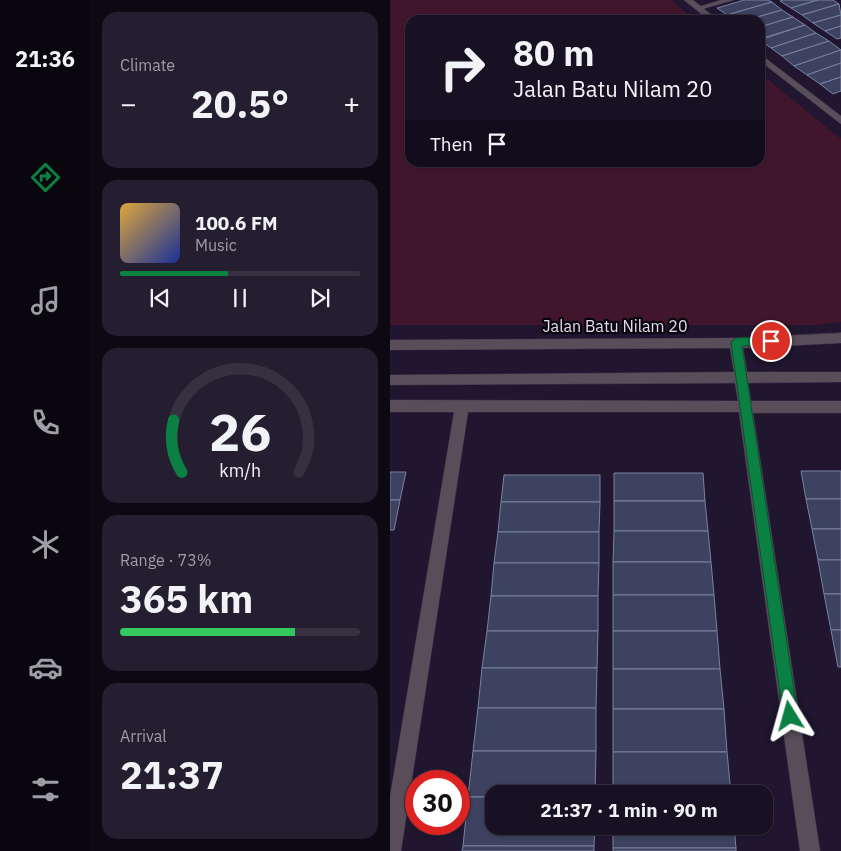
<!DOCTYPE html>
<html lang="en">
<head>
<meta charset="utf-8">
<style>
	:root { --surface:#181023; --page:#251e30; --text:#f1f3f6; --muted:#9f9da6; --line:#363041; --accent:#0b8043 }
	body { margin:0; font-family:"IBM Plex Sans",sans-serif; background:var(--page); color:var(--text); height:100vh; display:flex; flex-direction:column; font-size:19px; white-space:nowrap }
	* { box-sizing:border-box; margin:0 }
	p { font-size:16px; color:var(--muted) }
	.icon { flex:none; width:28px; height:28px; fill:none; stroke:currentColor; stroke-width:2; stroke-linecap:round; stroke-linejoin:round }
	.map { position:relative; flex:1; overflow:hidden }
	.drawer { display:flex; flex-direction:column; gap:12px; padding:12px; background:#0d0913; width:300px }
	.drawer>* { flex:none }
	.banner { position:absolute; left:15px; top:15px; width:360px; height:152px; border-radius:15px; box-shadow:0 1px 4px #0004,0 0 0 1px var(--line); background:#181023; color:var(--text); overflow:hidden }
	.speed { position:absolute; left:15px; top:770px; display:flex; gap:10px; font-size:25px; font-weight:700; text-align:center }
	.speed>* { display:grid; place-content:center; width:65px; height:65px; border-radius:50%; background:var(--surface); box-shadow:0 1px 4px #0004,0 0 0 1px var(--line); line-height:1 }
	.speed .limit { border:8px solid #d22; background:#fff; color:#111 }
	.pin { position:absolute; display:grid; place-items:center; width:42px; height:42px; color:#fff; margin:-21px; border:2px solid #fff; border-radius:50%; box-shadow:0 1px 5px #0007 }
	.me { position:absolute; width:55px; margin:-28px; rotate:352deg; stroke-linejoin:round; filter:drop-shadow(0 0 4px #0008) }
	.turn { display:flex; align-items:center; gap:18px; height:105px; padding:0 25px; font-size:22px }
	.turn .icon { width:65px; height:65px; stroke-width:2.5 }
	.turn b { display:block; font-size:35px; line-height:42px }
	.then { display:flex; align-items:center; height:48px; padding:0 25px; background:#0003; gap:10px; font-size:19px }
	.big { font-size:38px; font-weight:700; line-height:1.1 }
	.drawer .widget { flex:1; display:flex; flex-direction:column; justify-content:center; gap:8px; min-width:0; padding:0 18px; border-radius:15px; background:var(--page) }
	.drawer .dial { align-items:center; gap:0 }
	.dial svg { height:130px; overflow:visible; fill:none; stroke:var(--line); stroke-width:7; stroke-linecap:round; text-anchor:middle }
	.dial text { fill:var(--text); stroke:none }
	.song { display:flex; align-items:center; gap:15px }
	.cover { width:60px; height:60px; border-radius:8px; background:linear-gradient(135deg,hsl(40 70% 55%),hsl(230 70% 35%)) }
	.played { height:5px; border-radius:2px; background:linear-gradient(90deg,var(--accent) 45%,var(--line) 45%) }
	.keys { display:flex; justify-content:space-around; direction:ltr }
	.heat { display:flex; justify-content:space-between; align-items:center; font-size:28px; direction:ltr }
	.charge { height:8px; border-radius:4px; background:linear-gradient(90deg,#34c759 73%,var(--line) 0) }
	.trip { position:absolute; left:95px; top:785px; width:288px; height:50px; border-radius:15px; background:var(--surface); box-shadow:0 1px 4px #0004,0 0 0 1px var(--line); font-weight:700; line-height:50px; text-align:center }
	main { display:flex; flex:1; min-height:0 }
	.tab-bar { display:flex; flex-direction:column; width:90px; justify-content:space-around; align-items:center; background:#0a060e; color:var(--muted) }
	.tab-bar .icon { width:35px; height:35px }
	.tab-bar .active { color:var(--accent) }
	.tab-bar b { font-size:22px; color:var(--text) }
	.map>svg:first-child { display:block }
</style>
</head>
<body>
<main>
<nav class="tab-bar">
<b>21:36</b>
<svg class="icon active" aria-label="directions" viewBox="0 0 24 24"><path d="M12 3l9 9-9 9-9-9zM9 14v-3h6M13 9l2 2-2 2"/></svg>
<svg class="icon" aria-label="music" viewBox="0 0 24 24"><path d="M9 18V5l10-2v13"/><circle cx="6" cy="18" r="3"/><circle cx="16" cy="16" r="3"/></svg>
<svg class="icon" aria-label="phone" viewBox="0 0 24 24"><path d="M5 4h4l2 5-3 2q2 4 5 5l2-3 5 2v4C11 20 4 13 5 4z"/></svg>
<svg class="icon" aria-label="climate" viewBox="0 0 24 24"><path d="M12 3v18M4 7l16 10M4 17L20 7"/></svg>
<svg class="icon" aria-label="car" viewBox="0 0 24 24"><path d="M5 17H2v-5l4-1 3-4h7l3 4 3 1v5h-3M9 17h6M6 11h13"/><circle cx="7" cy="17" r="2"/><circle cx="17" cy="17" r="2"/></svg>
<svg class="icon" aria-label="filters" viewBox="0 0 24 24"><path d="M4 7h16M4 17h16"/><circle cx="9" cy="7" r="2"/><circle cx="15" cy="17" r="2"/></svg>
</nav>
<section class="drawer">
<div class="widget"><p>Climate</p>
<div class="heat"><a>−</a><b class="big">20.5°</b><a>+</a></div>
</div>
<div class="widget">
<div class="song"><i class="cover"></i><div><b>100.6 FM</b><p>Music</p></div></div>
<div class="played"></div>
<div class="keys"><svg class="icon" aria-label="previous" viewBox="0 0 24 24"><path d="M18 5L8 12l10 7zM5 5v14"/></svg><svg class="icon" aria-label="pause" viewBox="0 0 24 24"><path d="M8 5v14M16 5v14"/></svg><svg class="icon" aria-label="next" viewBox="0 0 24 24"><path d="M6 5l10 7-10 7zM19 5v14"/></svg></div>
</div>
<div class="widget dial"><svg viewBox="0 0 100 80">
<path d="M14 69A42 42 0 1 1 86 69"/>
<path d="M14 69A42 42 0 0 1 9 37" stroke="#0b8043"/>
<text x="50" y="56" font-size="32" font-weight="700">26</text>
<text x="50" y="72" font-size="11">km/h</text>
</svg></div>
<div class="widget"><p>Range · 73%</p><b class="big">365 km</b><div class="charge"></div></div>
<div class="widget"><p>Arrival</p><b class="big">21:37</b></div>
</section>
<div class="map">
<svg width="451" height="851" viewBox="0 0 451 851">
	<rect width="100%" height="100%" fill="#20162f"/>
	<polygon fill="#41162c" points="0,0 281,0 305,20 20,20 20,162 370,162 370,73 451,139 451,322 426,325 0,325"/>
	<g fill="#3c425f" stroke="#7a82a2">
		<polygon points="354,0 378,0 382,2 337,15 327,8"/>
		<polygon points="393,0 428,0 401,8 390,1"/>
		<polygon points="428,0 443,0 449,4 412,15 401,8"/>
		<polygon points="382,2 392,10 357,20 344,20 337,15"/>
		<polygon points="449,4 451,15 423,23 412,15"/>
		<polygon points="392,10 403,17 370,27 370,20 357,20"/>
		<polygon points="451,15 451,26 435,31 423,23"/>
		<polygon points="403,17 415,25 370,39 370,27"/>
		<polygon points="415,25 426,33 381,48 370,40"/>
		<polygon points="451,26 451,38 447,39 435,31"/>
		<polygon points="426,33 439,41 392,56 381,48"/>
		<polygon points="439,41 451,50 404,66 392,56"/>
		<polygon points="451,50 451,63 417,75 404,66"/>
		<polygon points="451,63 451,77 430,84 417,75"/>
		<polygon points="451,77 451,91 443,94 430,84"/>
		<polygon points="411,471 451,471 451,499 416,499"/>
		<polygon points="0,472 16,472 10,500 0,500"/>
		<polygon points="224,473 313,473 315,501 224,501"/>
		<polygon points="114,475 210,475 210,502 111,502"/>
		<polygon points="416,499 451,499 451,529 422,529"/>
		<polygon points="0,500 10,500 4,530 0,530"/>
		<polygon points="224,501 315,501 318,531 224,531"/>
		<polygon points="111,502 210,502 209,532 108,532"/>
		<polygon points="422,529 451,529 451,560 428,560"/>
		<polygon points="224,531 318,531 321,562 223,562"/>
		<polygon points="108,532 209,532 209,563 104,563"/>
		<polygon points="428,560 451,560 451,594 434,594"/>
		<polygon points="223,562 321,562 324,595 223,595"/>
		<polygon points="104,563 209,563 208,596 101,596"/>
		<polygon points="434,594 451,594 451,630 441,630"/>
		<polygon points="223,595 324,595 327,631 223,631"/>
		<polygon points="101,596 208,596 208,631 97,631"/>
		<polygon points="441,630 451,630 451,667 448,667"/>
		<polygon points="97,631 208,631 207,668 92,668"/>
		<polygon points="223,631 327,631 330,669 223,669"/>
		<polygon points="92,668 207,668 206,708 88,708"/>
		<polygon points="223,669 330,669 334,709 223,709"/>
		<polygon points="88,708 206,708 206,751 83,751"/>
		<polygon points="223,709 334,709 337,752 223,752"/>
		<polygon points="83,751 206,751 205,794 104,794 104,797 78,797"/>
		<polygon points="223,752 337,752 341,794 223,794"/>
		<polygon points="78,797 104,797 104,826 205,826 204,846 73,846"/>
		<polygon points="223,826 344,826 346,848 223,848"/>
		<polygon points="73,846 204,846 204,851 72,851"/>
		<rect x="223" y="848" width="123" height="3"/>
	</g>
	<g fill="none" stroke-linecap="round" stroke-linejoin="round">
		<defs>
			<polygon id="service" points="331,0 344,0 309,10 305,8"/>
			<g id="minor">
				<polygon points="294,0 303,0 328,20 319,20"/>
				<polygon points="370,54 451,116 451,124 370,61"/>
				<polygon points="451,333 451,343 353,348 357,372 451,372 451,382 358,383 361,401 451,401 451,413 363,413 430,851 410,851 349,412 78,412 11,851 0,851 0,797 64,412 0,412 0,400 348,401 345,383 0,385 0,375 344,372 340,348 0,350 0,340 346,338"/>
			</g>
		</defs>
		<use href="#service" stroke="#3b324a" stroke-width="1"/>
		<use href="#minor" stroke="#3b324a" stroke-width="1"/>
		<use href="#service" fill="#584d58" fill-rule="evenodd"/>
		<use href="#minor" fill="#584d58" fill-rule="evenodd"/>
	</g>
	<polygon fill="#0b8043" stroke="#07532c" points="381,337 385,338 386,341 385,344 352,346 408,716 406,721 400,723 395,721 393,716 341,342 346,338"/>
	<g text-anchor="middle" stroke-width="4.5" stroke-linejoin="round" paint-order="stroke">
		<g font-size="16" fill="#e1dbed" stroke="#08050f">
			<text x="225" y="332">Jalan Batu Nilam 20</text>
		</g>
	</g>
</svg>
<div class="speed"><div class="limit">30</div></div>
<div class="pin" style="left:381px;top:341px;background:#d93025"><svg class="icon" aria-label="arrive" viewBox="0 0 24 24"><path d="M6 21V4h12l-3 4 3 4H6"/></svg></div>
<svg class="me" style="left:400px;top:716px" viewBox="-20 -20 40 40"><path d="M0-17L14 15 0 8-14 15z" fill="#0b8043" stroke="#fff" stroke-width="4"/></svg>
<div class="trip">21:37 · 1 min · 90 m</div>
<div class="banner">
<div class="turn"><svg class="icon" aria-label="right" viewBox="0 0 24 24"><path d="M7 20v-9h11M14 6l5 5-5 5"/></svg><div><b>80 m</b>Jalan Batu Nilam 20</div></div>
<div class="then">Then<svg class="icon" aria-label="arrive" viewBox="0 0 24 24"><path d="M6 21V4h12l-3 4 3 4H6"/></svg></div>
</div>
</div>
</main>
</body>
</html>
